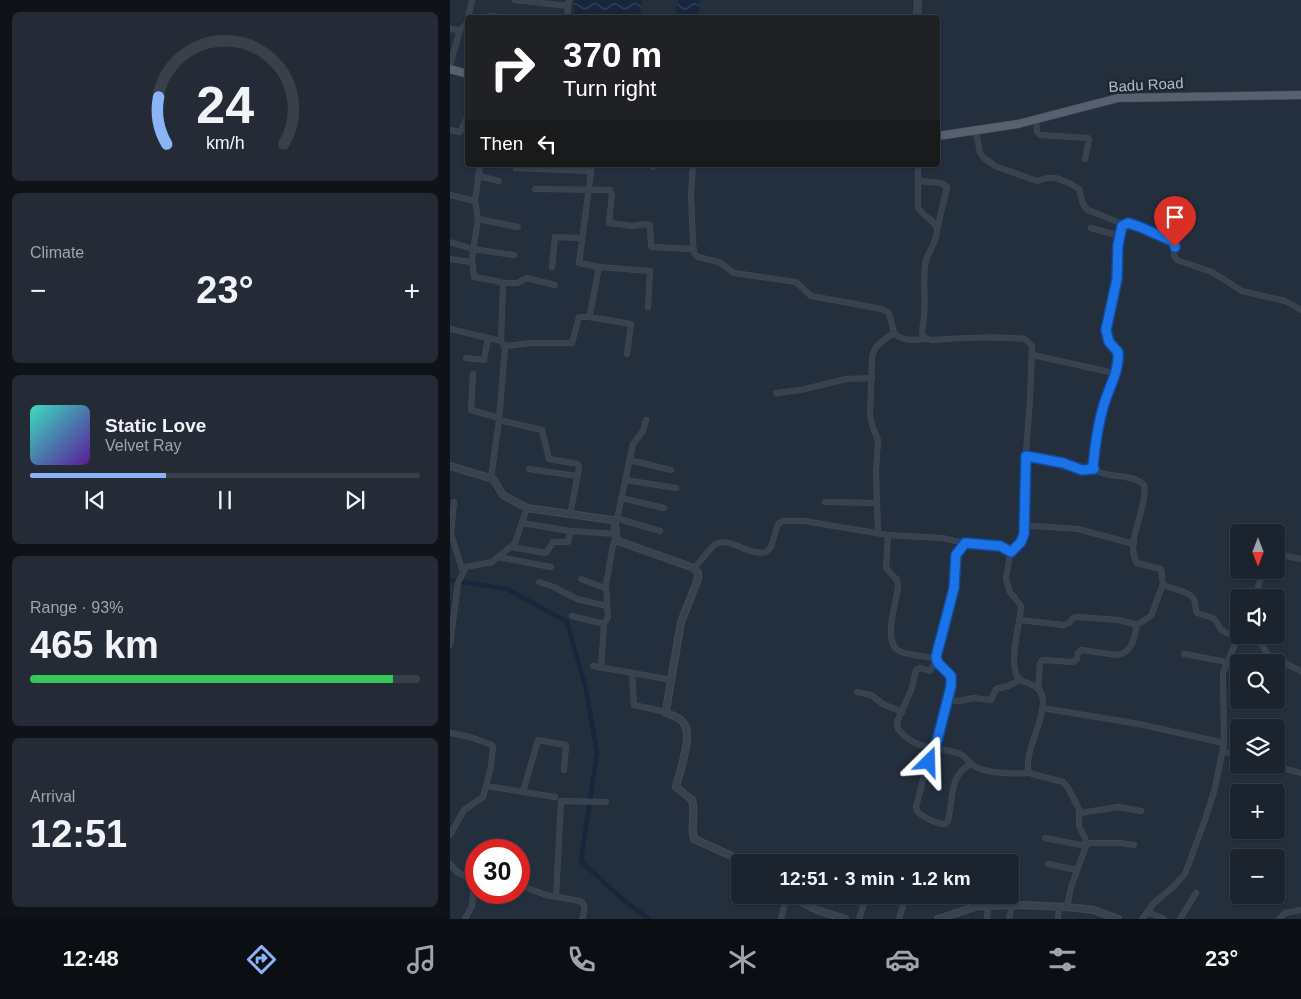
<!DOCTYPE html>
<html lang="en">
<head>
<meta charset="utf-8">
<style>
	:root { --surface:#1b232e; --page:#242b36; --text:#f1f3f6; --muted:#a0a4aa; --line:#39404a; --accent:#8ab4f8 }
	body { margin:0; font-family:Helvetica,sans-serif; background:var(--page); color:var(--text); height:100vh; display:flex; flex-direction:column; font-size:19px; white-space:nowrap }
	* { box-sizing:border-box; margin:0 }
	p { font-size:16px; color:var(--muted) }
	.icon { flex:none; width:28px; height:28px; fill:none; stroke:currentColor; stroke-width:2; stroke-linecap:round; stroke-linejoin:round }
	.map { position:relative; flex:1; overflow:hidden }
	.panel { display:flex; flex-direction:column; gap:12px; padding:12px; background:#0f1319; width:450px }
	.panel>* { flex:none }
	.banner { position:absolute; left:15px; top:15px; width:475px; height:152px; border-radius:5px; box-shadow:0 1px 4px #0004,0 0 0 1px var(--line); background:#202124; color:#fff; overflow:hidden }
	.needle { width:32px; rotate:180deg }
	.tools { position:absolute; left:780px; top:524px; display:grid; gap:10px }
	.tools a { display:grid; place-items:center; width:55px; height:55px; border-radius:5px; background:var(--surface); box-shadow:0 1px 4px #0004,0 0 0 1px var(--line); font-size:25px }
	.speed { position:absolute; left:15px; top:839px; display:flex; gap:10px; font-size:25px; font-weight:700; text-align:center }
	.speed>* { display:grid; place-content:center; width:65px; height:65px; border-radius:50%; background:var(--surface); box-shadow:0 1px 4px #0004,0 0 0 1px var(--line); line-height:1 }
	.speed .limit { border:8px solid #d22; background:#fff; color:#111 }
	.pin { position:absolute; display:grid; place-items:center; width:42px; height:42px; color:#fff; margin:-51px -21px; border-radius:50% 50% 50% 0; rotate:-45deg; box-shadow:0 0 5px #0007 }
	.pin .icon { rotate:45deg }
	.me { position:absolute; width:55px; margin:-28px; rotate:22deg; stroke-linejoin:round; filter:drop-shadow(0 0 4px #0008) }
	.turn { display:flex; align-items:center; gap:18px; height:105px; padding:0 15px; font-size:22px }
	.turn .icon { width:65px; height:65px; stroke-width:2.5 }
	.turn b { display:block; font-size:35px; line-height:42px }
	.then { display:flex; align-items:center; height:48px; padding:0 15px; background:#0003; gap:10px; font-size:19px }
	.big { font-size:38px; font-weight:700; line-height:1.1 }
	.panel .widget { flex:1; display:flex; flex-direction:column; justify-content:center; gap:8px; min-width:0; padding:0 18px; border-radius:8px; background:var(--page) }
	.panel .dial { align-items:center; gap:0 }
	.dial svg { height:130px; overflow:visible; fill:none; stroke:var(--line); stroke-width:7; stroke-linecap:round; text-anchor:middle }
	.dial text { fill:var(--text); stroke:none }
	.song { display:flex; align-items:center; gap:15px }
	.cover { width:60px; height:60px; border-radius:8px; background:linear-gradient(135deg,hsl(170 70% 55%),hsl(270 70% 35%)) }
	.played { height:5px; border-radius:2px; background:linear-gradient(90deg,var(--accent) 35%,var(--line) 35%) }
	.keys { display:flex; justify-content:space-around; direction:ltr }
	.heat { display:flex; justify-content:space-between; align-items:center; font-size:28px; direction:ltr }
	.charge { height:8px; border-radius:4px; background:linear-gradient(90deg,#34c759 93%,var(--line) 0) }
	.trip { position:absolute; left:281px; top:854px; width:288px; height:50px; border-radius:5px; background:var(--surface); box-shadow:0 1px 4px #0004,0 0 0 1px var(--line); font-weight:700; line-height:50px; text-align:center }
	.dock { display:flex; height:80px; justify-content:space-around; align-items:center; background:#0b0e12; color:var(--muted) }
	.dock .icon { width:35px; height:35px }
	.dock .on { color:var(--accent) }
	.dock b { font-size:22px; color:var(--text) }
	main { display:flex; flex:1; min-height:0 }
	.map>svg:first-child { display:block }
</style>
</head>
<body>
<main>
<section class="panel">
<div class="widget dial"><svg viewBox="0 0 100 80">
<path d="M14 69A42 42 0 1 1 86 69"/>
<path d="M14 69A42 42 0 0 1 9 40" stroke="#8ab4f8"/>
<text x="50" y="56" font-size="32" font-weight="700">24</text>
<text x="50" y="72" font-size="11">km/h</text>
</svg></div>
<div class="widget"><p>Climate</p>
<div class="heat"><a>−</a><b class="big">23°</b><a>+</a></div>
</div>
<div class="widget">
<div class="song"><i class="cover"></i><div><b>Static Love</b><p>Velvet Ray</p></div></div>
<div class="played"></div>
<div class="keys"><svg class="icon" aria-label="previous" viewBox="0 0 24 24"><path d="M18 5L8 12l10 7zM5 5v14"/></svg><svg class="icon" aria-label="pause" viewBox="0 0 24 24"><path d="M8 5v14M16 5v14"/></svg><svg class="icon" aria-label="next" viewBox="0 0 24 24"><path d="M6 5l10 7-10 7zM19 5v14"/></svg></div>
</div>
<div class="widget"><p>Range · 93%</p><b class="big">465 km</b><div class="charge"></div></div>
<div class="widget"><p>Arrival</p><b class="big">12:51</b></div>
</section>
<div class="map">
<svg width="851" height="919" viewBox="0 0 851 919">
	<defs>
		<pattern id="water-waves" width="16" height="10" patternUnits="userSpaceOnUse" patternTransform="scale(1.25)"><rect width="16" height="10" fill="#17263c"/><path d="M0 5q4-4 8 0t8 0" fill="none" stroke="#364457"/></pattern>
	</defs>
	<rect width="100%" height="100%" fill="#242f3e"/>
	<g fill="url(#water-waves)">
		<polygon points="124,0 192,0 190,17 124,18"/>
		<polygon points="229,0 250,0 248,17 224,17"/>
	</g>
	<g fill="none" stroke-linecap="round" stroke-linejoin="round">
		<polyline stroke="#17263c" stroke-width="4.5" points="0,580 57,589 117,622 136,689 147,753 131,861 173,900 199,919"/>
		<defs>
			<g id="minor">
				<polyline points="65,0 118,6"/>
				<polyline points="40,16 55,18"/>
				<polyline points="18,18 22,0"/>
				<polyline points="117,18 119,0"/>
				<polyline points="0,29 10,30 15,25 18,26"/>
				<polyline points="0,65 10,30"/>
				<polyline points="586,119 587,132 590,135 638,138 639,140 635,159"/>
				<polyline points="0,130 10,132 18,116"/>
				<polyline points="526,131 530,153 534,158 545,166 587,181 597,178 606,178 619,183 629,189 633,204 638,210 673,224"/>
				<polyline points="142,165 129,263 149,267 200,271 198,307"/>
				<path d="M243 165 241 194 243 243 244 253 248 257 269 262 284 273 346 282 361 296 432 309 439 313 444 333C453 342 464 340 475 339"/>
				<path d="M468 165V207C472 217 487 220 487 231 487 241 479 251 476 260 472 278 476 299 474 318 473 325 471 331 473 337L481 340C512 338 544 336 575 339L582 346 580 400 575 465 573 534 571 542 560 554 556 579 560 592 571 606C570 624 559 660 567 676 572 686 592 680 593 702 593 725 576 747 578 770L582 774 613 782 618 788 629 809V826L635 838 636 846 621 887 617 907"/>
				<polyline points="203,167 203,165"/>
				<polyline points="66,168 141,171"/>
				<polyline points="28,176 49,181"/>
				<polyline points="469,181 491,183 497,187 487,230"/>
				<polyline points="85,189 160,190 162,194 159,223 183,226 196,224 200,225 201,246 202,247 243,249"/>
				<polyline points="0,195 25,201 28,219 22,258 24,277 51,282 53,285 51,340 55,348 49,420 41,478"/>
				<polyline points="25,201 30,165"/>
				<polyline points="28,219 68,227"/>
				<polyline points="641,228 670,236"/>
				<polyline points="0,242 23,249 64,255"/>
				<polyline points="0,259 22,262"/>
				<polyline points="102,267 105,237 132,238"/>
				<polyline points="53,283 67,283 77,278 105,285"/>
				<polyline points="139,317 181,324 177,354"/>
				<polyline points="0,329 51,341"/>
				<polyline points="55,346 81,343 122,343 129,317 138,317 140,314 149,267"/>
				<polyline points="583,355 664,373"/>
				<polyline points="16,358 34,360 38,338"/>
				<polyline points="23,374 21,410 49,418"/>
				<polyline points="326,393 351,390 396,379 422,378"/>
				<polyline points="49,420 92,430 99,459 128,464 129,468 120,515"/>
				<polyline points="576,456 613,463 632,470 644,469"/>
				<polyline points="179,460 221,470"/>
				<polyline points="79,469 127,476"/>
				<polyline points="175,480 226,488"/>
				<polyline points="171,498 214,508"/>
				<polyline points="4,502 1,534 13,572"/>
				<polyline points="375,502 427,503"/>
				<polyline points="166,519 169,519 210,531"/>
				<polyline points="167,519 183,444 193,431 196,420"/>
				<polyline points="72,523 120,531"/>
				<polyline points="574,527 584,526 628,529 684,544"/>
				<path d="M428 533 426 471 428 440 422 425 420 414 422 357C424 345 434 340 444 333"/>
				<path d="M438 535 436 568 447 580 448 585C448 601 430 643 451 652 460 655 472 656 482 658L486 657"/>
				<polyline points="61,547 96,553 103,542 118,542 121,531 166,534"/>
				<polyline points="826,554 851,559"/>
				<polyline points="48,557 101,567"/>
				<path d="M244 568C251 562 260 547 266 544 280 536 299 557 316 552L321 547 328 524 333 521H354L438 535 492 538 515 543 550 547 561 552"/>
				<polyline points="131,579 155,588"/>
				<polyline points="89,582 104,587 127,599 157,606"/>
				<polyline points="805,598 813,570"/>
				<polyline points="122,616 154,624 151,668"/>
				<polyline points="569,620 614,625 619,623 623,618 627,617 669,620 687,625"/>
				<polyline points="154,624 158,617 156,585 163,545 166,539"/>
				<polyline points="798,635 811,643 818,655 851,671"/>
				<path d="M788 638 771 630 767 622 763 618 747 613C744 608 747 602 743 598 737 590 722 590 713 584L711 569 687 563C674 543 698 508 694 485 681 472 657 480 643 468 643 446 648 422 655 401 660 386 670 368 668 352 664 344 657 342 656 333 655 317 667 291 668 272 668 259 665 232 675 223L681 224 722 241 725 244 724 255 727 260 762 272 792 291 835 301 851 310"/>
				<polyline points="0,645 8,583 16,567 42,562 65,543 77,508"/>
				<polyline points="734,654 777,662"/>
				<path d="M486 660 480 671 470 668 466 670 462 688 447 722 448 729C467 751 483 746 508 753 517 756 518 764 526 767 541 774 564 774 580 773"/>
				<polyline points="143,666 222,680"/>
				<polyline points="182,673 184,705 216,712"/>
				<path d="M588 689 590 664 592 660 623 662 627 659 628 653 631 650 668 655C683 652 684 637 687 625L701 616 713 584"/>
				<polyline points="407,692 421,695 433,704 452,712"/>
				<polyline points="499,700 510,701 523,698 541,700 546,689 558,686 570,680"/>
				<polyline points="592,708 689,724 774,743"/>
				<polyline points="0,733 20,737 42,745 43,747 41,767 33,797 14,810 0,835"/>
				<path d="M481 749 466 807 467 811C472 817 487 824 495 824L498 821C503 800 499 774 521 764"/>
				<path d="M485 749C489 736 506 688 501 676 498 667 486 666 486 655L505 588 506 555 515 543"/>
				<polyline points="773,751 789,756"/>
				<polyline points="821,765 851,773"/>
				<polyline points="36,786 105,797"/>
				<polyline points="73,792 88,740 116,745 114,770"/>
				<polyline points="630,813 668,807 691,811"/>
				<polyline points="595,838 636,846"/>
				<polyline points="636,843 670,843 684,845"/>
				<polyline points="0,864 7,872 21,879 24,884 22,906 15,919"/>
				<polyline points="598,864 627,870"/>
				<path d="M69 885 96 895 130 901C137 906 134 912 132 919"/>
				<polyline points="106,897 111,801 156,802"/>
				<polyline points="455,897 476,901"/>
				<polyline points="697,912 714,919"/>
				<polyline points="331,919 337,895"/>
				<polyline points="409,919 417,895"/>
				<polyline points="449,919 456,895"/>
				<polyline points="537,919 538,906"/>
				<polyline points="559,919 562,905"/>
				<polyline points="608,919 609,906"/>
				<polyline points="692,919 703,904 724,886 735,874 756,817 765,788 774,743 773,673 786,642 795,635"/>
				<polyline points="730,919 746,893"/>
				<polyline points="829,919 835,913 851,910"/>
			</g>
			<g id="tertiary">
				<polyline points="467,18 468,0"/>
				<path d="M0 466 43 479 53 495 77 508 162 520 165 523 166 538 168 541 244 568 248 573V579L231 622 216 710V713C222 715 230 718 233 722 244 734 229 773 226 787L242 800C246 813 240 827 244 839L295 862"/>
				<polyline points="338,895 367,910 395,919"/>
				<polyline points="488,919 528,906 570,905 617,907 644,910 668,919"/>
			</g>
			<g id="primary">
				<polyline points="0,69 18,74"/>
				<polyline points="488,136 568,124 668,98 851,95"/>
			</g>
		</defs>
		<use href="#minor" stroke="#414a57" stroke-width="6"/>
		<use href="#tertiary" stroke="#414a57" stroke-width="8"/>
		<use href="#primary" stroke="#414a57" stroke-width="9"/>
		<use href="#minor" stroke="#38414e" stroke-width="5"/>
		<use href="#tertiary" stroke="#38414e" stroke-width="6"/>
		<use href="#primary" stroke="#56606e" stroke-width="8"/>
	</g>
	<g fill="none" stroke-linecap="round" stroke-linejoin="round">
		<defs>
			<path id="route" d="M479 762 481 749H485L501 686V676L488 663 486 657 504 588 506 555 515 543 550 546 561 552 571 542 574 534 576 456 613 463 632 470 644 469 643 466C645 445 648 424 654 404 659 388 670 369 668 352L659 342 656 330 667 279 668 245 672 226 678 223 690 227 722 241 724 242 725 247"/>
		</defs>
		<use href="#route" stroke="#114b97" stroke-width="12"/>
		<use href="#route" stroke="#1a73e8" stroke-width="9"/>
	</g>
	<g text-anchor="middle" stroke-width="5" stroke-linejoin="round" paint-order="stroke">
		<g font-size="15" fill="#b4bcc9" stroke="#1d2633">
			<text transform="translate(696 85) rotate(-3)" y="5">Badu Road</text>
		</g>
	</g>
</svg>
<div class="tools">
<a><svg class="needle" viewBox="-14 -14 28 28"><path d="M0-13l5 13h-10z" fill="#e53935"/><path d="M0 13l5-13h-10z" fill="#a0a4aa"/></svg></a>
<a><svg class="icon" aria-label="sound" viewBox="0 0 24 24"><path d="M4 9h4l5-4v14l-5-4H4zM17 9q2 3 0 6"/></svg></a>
<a><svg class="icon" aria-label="search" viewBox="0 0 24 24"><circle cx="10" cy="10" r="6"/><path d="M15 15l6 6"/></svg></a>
<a><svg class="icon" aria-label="layers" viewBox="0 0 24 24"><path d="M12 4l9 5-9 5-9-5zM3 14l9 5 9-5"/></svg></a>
<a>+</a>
<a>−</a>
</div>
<div class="speed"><div class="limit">30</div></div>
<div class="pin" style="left:725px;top:247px;background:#d93025"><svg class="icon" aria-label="arrive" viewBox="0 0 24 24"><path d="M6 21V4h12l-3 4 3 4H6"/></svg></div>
<svg class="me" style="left:479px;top:762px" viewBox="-20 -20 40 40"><path d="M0-17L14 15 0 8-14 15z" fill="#1a73e8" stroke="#fff" stroke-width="4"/></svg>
<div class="trip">12:51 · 3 min · 1.2 km</div>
<div class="banner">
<div class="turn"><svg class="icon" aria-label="right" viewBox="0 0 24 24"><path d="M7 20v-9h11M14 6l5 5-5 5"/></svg><div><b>370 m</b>Turn right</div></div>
<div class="then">Then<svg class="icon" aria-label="left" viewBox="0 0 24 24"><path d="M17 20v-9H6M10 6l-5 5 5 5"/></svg></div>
</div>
</div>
</main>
<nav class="dock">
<b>12:48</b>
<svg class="icon on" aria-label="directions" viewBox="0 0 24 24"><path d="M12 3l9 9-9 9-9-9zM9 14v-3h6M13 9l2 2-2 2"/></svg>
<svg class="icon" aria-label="music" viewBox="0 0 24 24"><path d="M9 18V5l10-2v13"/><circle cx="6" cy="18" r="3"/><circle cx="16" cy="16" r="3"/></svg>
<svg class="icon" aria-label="phone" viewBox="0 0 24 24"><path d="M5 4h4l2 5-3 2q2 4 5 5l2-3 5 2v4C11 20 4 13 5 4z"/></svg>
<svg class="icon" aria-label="climate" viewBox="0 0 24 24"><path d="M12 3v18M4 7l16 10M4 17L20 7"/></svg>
<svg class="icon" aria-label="car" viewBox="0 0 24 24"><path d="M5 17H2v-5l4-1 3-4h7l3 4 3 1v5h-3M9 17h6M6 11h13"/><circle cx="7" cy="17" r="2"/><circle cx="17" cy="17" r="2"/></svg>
<svg class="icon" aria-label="filters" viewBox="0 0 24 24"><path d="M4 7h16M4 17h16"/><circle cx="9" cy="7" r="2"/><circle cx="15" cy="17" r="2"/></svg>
<b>23°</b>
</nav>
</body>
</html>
